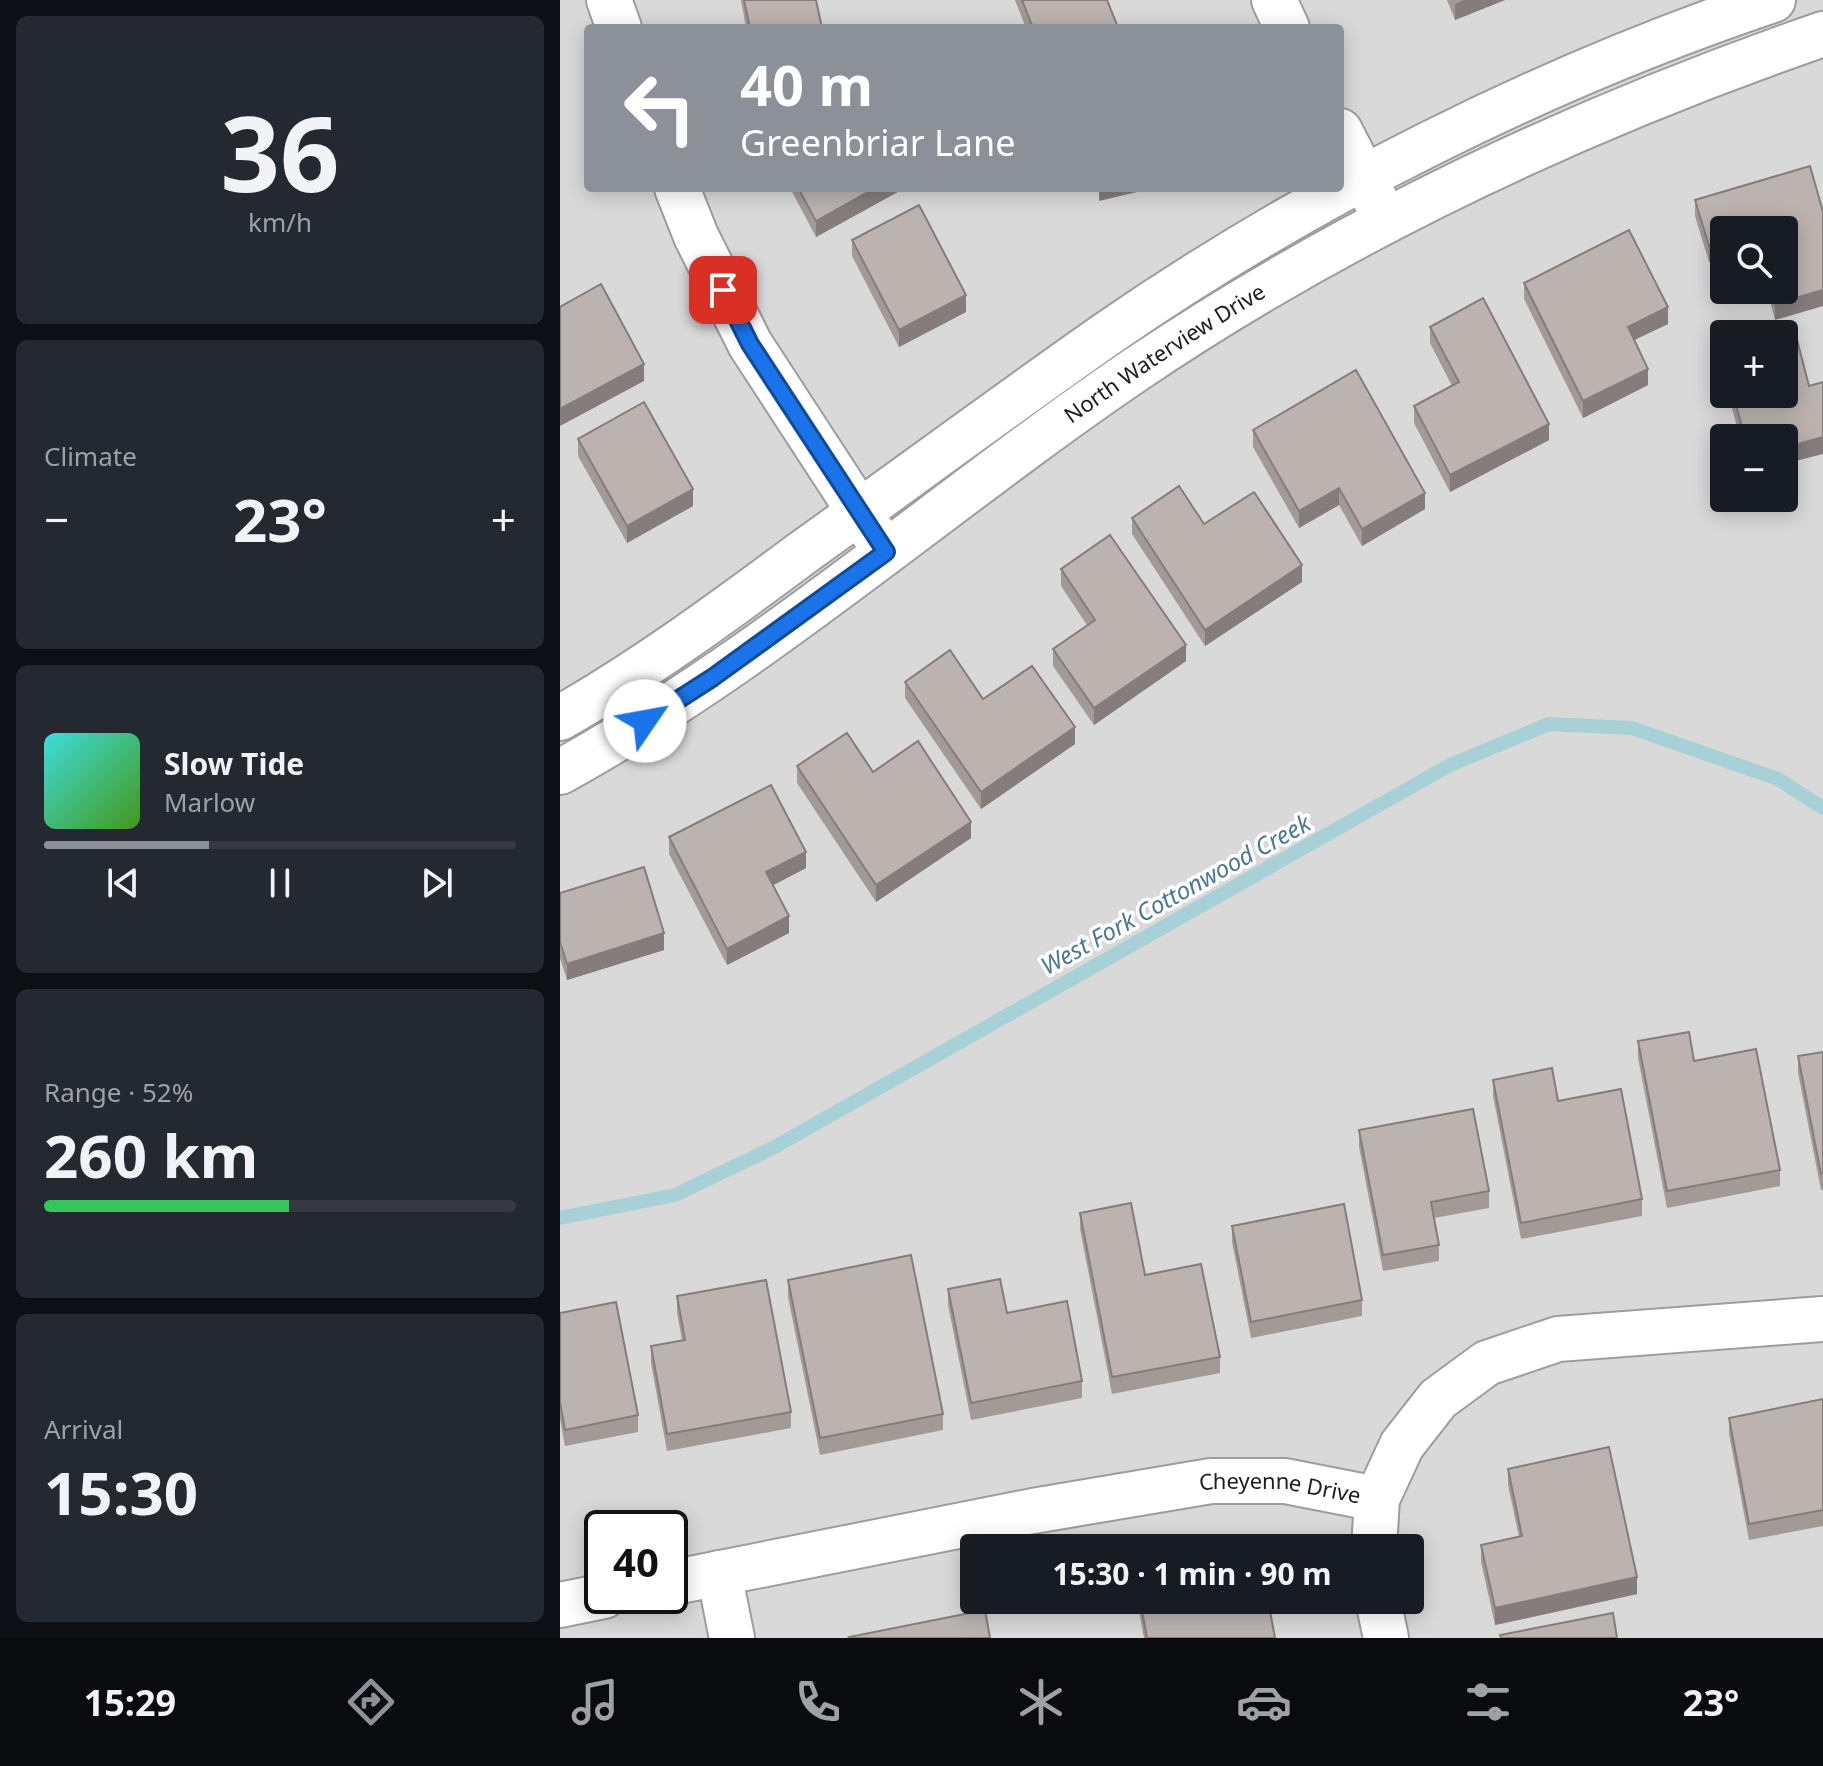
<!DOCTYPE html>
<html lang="en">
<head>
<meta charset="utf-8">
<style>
	:root { --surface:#171b24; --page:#242831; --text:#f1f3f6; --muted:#9ea1a6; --line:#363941; --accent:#8c9099 }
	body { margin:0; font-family:"Noto Sans",sans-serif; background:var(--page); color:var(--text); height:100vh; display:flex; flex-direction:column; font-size:30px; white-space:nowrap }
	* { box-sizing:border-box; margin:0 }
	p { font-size:26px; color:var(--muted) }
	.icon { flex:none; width:44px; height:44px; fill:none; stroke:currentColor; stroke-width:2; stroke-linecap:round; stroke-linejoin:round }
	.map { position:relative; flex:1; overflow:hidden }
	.panel { display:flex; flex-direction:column; gap:16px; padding:16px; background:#0d0f14; width:560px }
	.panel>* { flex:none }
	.hud { position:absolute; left:24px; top:24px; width:760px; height:168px; border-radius:8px; box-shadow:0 4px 20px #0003; background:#8c9099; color:#fff; overflow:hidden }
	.buttons { position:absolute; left:1150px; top:216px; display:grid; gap:16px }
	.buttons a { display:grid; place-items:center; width:88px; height:88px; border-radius:8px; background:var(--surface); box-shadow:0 4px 20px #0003; font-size:40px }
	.speed { position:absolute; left:24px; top:1510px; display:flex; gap:16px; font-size:40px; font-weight:700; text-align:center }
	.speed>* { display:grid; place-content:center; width:104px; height:104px; border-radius:50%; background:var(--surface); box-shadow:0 4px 20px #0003; line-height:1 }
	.speed .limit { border:4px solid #111; border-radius:12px; background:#fff; color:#111 }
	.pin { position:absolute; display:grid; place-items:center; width:68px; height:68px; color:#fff; margin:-34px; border-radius:16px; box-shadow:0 4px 12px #0006 }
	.me { position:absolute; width:88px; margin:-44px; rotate:57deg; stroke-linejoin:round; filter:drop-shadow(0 0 6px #0008) }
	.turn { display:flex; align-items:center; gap:28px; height:168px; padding:0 24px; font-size:36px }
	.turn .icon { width:104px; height:104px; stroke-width:2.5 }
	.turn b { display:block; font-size:56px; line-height:68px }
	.big { font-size:60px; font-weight:700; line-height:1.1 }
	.panel .card { flex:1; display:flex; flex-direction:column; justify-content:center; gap:12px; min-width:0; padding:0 28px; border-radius:12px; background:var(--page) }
	.panel .dial { align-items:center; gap:0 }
	.dial b { font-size:104px; line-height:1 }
	.song { display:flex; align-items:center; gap:24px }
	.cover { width:96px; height:96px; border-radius:12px; background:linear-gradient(135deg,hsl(180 70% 55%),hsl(100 70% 35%)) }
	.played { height:8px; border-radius:4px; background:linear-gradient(90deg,var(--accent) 35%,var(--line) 35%) }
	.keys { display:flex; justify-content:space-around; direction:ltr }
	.heat { display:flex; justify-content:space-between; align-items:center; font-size:44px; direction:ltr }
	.charge { height:12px; border-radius:6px; background:linear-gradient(90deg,#34c759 52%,var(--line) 0) }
	.trip { position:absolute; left:400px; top:1534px; width:464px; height:80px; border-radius:8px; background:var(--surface); box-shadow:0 4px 20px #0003; font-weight:700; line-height:80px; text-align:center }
	.tabs { display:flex; height:128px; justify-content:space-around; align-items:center; background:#090b0e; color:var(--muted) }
	.tabs .icon { width:56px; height:56px }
	.tabs .on { color:var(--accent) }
	.tabs b { font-size:36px; color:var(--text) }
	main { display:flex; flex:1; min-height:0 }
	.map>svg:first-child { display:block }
</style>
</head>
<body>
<main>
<section class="panel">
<div class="card dial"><b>36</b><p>km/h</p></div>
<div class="card"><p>Climate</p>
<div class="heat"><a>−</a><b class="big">23°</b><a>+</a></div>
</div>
<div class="card">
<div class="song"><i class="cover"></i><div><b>Slow Tide</b><p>Marlow</p></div></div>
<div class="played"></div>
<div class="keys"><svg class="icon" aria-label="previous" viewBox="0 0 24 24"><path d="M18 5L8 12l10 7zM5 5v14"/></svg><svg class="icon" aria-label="pause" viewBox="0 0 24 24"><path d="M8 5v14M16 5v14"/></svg><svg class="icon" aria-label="next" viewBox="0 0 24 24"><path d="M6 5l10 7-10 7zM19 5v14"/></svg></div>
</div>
<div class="card"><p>Range · 52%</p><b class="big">260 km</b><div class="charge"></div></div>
<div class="card"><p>Arrival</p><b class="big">15:30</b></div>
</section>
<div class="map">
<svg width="1263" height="1638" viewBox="0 0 1263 1638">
	<rect width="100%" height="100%" fill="#ece8e3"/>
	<path fill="#dad9d9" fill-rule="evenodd" d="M0 0H1263V1638H0ZM28 28H780V188H28ZM1164 230H1224V290H1164ZM1164 334H1224V394H1164ZM1164 438H1224V498H1164ZM42 1528H110V1596H42ZM414 1548H850V1600H414Z"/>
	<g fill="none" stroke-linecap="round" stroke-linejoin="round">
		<polyline stroke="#a7d1d6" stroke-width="14" points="0,1218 115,1195 211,1149 890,765 989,724 1072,728 1218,779 1263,808"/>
		<defs>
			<g id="minor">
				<polyline points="49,0 59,28"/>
				<polyline points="714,0 727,28"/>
				<polyline points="780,131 817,203"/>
				<polyline points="117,188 136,236 190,344 315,536"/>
				<path d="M0 718C84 670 163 612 241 554 343 481 444 406 547 334 746 196 984 77 1213 0"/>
				<path id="s1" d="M0 772C205 659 382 501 575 370 788 226 1021 118 1263 34"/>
				<polyline points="814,1548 817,1499 842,1445 878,1399 927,1363 998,1339 1263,1319"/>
				<polyline points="159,1573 172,1638"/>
				<path id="s2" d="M110 1583 473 1511 651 1481H725L817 1499"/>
				<polyline points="818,1600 826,1638"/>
				<polyline points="0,1605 44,1596"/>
			</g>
		</defs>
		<use href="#minor" stroke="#9d9d9d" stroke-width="48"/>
		<use href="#minor" stroke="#fff" stroke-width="44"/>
	</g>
	<g fill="#a29a97">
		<polygon points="181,0 256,0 262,28 186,28"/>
		<polygon points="455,0 547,0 557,28 466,28"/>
		<polygon points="887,0 945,0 895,20"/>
		<polygon points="230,188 345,188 256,237"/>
		<polygon points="1135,200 1263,212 1215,320 1207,290 1224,290 1224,230 1164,230 1164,258 1149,262 1135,216"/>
		<polygon points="292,240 406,312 339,347 292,256"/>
		<polygon points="964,283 1108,324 1074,340 1088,385 1023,418 964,299"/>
		<polygon points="870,327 989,440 890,492 854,423 854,406 892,386 870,343"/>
		<polygon points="1164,355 1164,378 1163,372 1163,356"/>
		<polygon points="1249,386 1224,438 1180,438 1168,394 1224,394"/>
		<polygon points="693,430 865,509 802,546 779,505 739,528 693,447"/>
		<polygon points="18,439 133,506 67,543 18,456"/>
		<polygon points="572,518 644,524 742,582 645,646 572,534"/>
		<polygon points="501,569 626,661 534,725 493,666 493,649 527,625 501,586"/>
		<polygon points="345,682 423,699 515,744 421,809 345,698"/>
		<polygon points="237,766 313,772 411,838 316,902 237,783"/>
		<polygon points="109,837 246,868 213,885 229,933 167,965 109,854"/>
		<polygon points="0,893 104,950 7,980 0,958"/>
		<polygon points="1078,1041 1134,1061 1220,1170 1220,1186 1107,1208 1078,1058"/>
		<polygon points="1263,1052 1263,1190 1261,1190 1238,1073 1238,1056"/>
		<polygon points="933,1080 998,1101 1082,1199 1082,1216 961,1239 933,1096"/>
		<polygon points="799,1130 929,1191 929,1208 874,1218 879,1245 879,1261 823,1271 799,1147"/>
		<polygon points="520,1213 585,1275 660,1357 660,1373 552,1394 520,1229"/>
		<polygon points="672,1226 802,1300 802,1316 691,1338 672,1242"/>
		<polygon points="228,1280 383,1414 383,1430 260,1455 228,1297"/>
		<polygon points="388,1289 447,1313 522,1381 522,1398 411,1420 388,1305"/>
		<polygon points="117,1296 231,1412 231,1428 107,1451 91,1363 91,1346 122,1341 117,1312"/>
		<polygon points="0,1313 78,1415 78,1432 5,1446 0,1419"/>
		<polygon points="1263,1399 1263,1526 1189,1540 1169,1434 1169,1418"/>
		<polygon points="948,1469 1077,1594 935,1625 921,1562 921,1545 959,1537 948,1485"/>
		<polygon points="577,1600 708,1600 715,1638 584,1638"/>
	</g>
	<g fill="#847d7b">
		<polygon points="904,0 945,0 895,20 895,4"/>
		<polygon points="315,188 345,188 256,237 256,221"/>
		<polygon points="539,188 594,188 539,201"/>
		<polygon points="1164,241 1164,258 1149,262 1149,246"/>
		<polygon points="1263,290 1263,306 1215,320 1215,304"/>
		<polygon points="406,295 406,312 339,347 339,330"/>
		<polygon points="1108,307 1108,324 1068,343 1068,327"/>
		<polygon points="84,364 84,381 0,426 0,409"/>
		<polygon points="1088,369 1088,385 1023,418 1023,401"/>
		<polygon points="989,424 989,440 890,492 890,475"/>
		<polygon points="1263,437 1263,454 1224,464 1224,448"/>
		<polygon points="779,488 779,505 739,528 739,511"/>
		<polygon points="133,489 133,506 67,543 67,526"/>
		<polygon points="865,493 865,509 802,546 802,529"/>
		<polygon points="742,565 742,582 645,646 645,630"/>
		<polygon points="626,645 626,661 534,725 534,708"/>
		<polygon points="515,727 515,744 421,809 421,792"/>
		<polygon points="411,822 411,838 316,902 316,885"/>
		<polygon points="246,852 246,868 206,889 206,872"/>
		<polygon points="229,916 229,933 167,965 167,949"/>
		<polygon points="104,933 104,950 7,980 7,964"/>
		<polygon points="1077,1577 1077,1594 935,1625 935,1608"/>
	</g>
	<g fill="#bcb3b0" stroke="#847d7b" stroke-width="2">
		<polygon points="184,0 256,0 262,28 190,28"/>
		<polygon points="462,0 547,0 557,25 549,28 473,28"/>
		<polygon points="1250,166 1263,212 1263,290 1215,304 1211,290 1224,290 1224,230 1164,230 1164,241 1149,246 1135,200"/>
		<polygon points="238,188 315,188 256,221"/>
		<polygon points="359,205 406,295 339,330 292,240"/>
		<polygon points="1069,230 1108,307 1068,327 1088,369 1023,401 964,283"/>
		<polygon points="41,284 84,364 0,409 0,307"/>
		<polygon points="923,298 989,424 890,475 854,406 899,382 870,327"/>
		<polygon points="1236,336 1249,386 1263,382 1263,437 1224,448 1224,438 1185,438 1173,394 1224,394 1224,339"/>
		<polygon points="796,370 865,493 802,529 779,488 739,511 693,430"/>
		<polygon points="84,402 133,489 67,526 18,439"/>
		<polygon points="619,486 644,524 694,492 742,565 645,630 572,518"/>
		<polygon points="550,535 626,645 534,708 493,649 535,620 501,569"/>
		<polygon points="390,650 423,699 472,666 515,727 421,792 345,682"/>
		<polygon points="287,733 313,772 358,741 411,822 316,885 237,766"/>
		<polygon points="211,785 246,852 206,872 229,916 167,949 109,837"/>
		<polygon points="84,867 104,933 7,964 0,942 0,893"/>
		<polygon points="1129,1032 1134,1061 1196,1049 1220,1170 1107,1191 1078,1041"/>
		<polygon points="1263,1052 1263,1173 1261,1174 1238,1056"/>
		<polygon points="992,1068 998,1101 1061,1089 1082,1199 961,1223 933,1080"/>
		<polygon points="913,1109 929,1191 871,1202 879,1245 823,1255 799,1130"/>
		<polygon points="571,1203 585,1275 641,1264 660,1357 552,1377 520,1213"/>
		<polygon points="784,1204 802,1300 691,1322 672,1226"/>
		<polygon points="351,1255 383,1414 260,1438 228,1280"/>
		<polygon points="440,1279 447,1313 507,1301 522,1381 411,1403 388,1289"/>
		<polygon points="206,1280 231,1412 107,1434 91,1346 125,1340 117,1296"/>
		<polygon points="56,1302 78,1415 5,1430 0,1402 0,1313"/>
		<polygon points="1263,1399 1263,1510 1189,1524 1169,1418"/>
		<polygon points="1049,1447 1077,1577 935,1608 921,1545 962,1536 948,1469"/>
		<polygon points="580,1600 708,1600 715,1638 587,1638"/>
		<polygon points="425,1610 430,1638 290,1638 289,1637"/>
		<polygon points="1053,1613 1057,1638 941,1638 940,1635"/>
	</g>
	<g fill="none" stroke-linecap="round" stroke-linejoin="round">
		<defs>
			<polyline id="route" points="85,721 152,678 326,552 190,344 163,290"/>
		</defs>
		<use href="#route" stroke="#114b97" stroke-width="20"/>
		<use href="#route" stroke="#1a73e8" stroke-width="14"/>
	</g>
	<g text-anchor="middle" stroke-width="7" stroke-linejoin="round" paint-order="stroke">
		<g font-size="22" fill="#1c1c1c" stroke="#fff">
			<text dy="8" stroke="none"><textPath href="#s1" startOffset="736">North Waterview Drive</textPath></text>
			<text dy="8" stroke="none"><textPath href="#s2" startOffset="620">Cheyenne Drive</textPath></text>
		</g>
		<g font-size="24" font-style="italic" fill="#4c7893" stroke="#fff">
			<text transform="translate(616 895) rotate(-29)" y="8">West Fork Cottonwood Creek</text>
		</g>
	</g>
</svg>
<div class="buttons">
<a><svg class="icon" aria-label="search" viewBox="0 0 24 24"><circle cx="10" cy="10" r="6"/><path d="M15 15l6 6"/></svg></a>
<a>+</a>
<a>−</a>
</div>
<div class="speed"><div class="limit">40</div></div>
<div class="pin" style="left:163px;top:290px;background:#d93025"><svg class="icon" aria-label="arrive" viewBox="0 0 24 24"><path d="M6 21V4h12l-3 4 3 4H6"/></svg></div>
<svg class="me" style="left:85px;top:721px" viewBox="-20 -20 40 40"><circle r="19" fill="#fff"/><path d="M0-13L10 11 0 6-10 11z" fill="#1a73e8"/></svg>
<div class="trip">15:30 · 1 min · 90 m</div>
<div class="hud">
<div class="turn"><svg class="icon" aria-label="left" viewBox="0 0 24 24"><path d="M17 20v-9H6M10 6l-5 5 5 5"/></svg><div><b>40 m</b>Greenbriar Lane</div></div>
</div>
</div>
</main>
<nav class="tabs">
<b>15:29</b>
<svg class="icon on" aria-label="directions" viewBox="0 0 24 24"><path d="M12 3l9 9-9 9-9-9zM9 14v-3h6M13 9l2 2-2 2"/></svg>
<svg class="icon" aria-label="music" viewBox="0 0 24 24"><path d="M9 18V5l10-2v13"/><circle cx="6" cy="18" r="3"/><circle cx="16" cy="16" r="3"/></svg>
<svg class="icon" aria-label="phone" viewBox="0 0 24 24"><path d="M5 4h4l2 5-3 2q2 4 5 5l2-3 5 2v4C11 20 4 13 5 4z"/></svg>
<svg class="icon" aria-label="climate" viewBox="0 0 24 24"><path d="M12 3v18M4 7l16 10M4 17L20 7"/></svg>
<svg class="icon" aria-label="car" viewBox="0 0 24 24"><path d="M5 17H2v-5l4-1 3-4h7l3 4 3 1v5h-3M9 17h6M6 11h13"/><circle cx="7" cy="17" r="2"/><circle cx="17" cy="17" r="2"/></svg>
<svg class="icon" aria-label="filters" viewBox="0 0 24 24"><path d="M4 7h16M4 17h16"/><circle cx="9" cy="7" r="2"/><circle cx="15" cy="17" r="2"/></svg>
<b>23°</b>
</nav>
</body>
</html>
